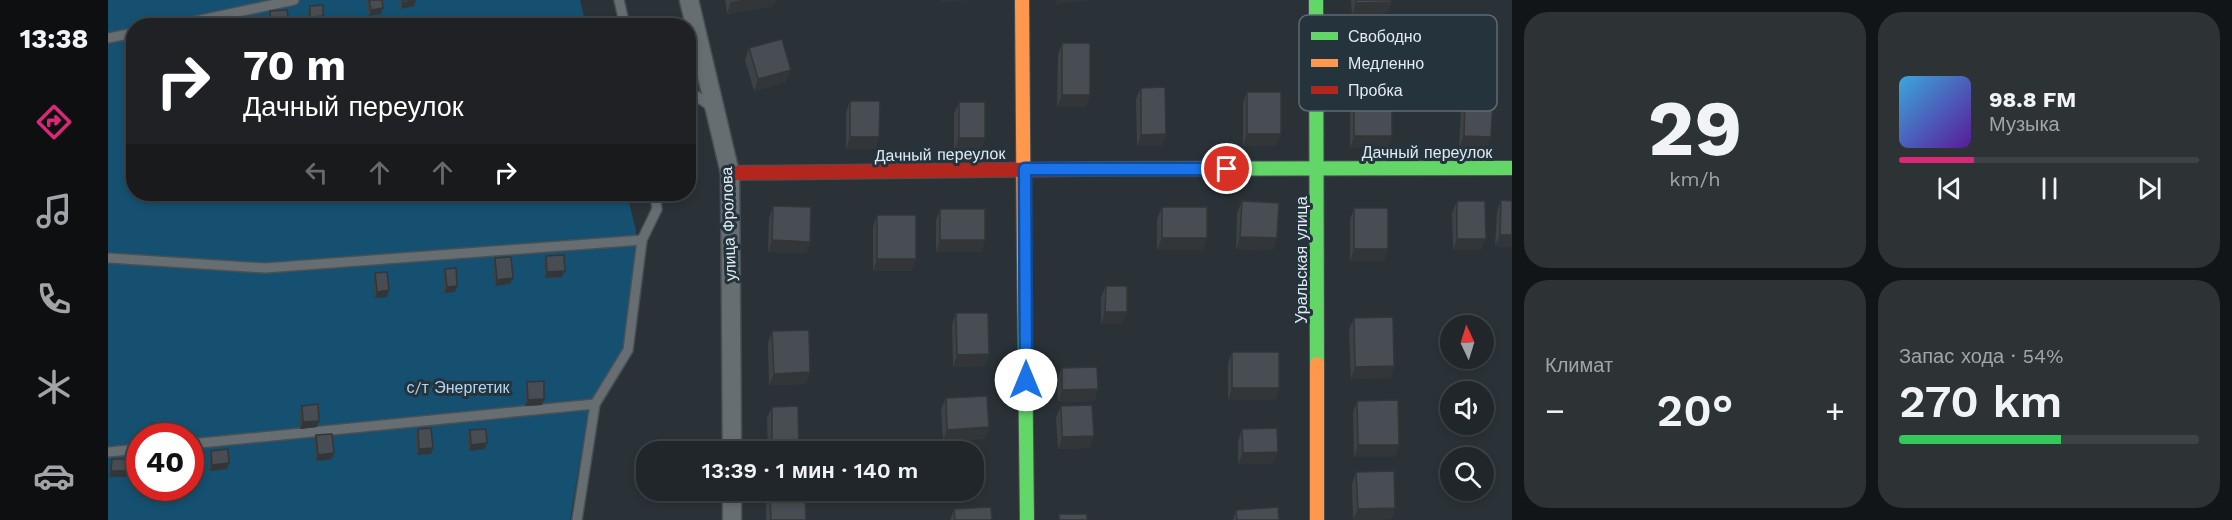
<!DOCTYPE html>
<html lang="ru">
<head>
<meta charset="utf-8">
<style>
	:root { --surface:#202629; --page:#2d3235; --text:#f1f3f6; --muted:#a2a5a8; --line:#3d4346; --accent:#db2777 }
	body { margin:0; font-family:"Work Sans",sans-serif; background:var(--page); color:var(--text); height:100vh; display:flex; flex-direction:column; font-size:22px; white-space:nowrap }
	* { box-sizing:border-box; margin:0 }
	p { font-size:20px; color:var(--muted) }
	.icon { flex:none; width:33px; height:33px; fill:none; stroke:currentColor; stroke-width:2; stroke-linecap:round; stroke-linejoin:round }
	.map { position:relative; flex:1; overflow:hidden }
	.panel { display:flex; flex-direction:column; gap:12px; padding:12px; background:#121517; width:720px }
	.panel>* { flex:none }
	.banner { position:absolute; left:18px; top:18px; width:570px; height:183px; border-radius:24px; box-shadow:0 3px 9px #0003,0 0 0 2px var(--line); background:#202124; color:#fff; overflow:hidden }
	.needle { width:39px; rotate:356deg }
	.tools { position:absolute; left:1332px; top:315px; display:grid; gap:12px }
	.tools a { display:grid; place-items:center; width:54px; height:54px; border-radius:50%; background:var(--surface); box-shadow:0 3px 9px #0003,0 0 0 2px var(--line); font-size:30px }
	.speed { position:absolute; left:18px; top:423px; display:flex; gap:12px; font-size:30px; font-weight:700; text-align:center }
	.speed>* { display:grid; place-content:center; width:78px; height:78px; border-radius:50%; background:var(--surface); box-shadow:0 3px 9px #0003,0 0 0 2px var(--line); line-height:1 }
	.speed .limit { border:9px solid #d22; background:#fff; color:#111 }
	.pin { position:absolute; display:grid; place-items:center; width:51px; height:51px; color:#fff; margin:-26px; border:3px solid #fff; border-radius:50%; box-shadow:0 2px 6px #0007 }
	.me { position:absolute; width:66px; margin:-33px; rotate:0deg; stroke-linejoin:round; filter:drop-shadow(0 0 4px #0008) }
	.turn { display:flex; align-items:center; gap:21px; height:126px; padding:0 18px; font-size:27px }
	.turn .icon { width:78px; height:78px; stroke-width:2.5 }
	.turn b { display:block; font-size:42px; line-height:51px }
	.lanes { display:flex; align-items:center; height:57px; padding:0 18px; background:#0003; justify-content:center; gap:30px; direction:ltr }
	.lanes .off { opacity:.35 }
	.big { font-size:45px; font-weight:600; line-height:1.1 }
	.panel .tile { flex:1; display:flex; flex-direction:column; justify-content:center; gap:9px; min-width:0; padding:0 21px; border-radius:24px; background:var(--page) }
	.panel .dial { align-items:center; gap:0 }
	.dial b { font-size:78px; line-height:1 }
	.song { display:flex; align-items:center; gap:18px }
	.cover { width:72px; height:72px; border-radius:9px; background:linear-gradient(135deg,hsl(200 70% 55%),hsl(270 70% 35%)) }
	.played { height:6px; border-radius:3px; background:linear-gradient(90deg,var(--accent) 25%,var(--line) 25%) }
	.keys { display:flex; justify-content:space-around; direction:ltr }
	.heat { display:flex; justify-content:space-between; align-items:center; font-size:33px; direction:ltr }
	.charge { height:9px; border-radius:4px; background:linear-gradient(90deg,#34c759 54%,var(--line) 0) }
	.panel .tiles { flex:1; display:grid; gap:12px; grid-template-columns:repeat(2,1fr) }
	.trip { position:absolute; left:528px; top:441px; width:348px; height:60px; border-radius:24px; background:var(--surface); box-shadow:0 3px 9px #0003,0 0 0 2px var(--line); font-weight:600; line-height:60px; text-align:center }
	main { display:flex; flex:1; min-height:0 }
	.tabs { display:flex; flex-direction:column; width:108px; justify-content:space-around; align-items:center; background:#0d0f10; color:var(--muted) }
	.tabs .icon { width:42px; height:42px }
	.tabs .active { color:var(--accent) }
	.tabs b { font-size:27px; color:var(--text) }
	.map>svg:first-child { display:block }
</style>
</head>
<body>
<main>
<nav class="tabs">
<b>13:38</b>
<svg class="icon active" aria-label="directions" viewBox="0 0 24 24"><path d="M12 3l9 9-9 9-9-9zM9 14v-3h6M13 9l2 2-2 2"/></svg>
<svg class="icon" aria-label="music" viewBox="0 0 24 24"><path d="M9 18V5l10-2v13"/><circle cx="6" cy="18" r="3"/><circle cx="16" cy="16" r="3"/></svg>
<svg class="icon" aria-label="phone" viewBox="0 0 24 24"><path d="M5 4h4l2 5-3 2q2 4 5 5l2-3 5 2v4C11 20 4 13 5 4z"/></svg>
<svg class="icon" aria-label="climate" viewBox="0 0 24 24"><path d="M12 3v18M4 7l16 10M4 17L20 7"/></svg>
<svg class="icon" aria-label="car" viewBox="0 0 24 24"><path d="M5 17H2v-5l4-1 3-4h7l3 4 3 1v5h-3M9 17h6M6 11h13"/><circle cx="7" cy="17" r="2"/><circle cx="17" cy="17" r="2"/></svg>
</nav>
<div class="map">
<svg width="1404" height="520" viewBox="0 0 1404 520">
	<rect width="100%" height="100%" fill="#2b3237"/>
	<path fill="#155070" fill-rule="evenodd" d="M0 0H472L478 25 26 26V194H519L528 231 519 363 480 413 462 520H0ZM32 436H82V488H32Z"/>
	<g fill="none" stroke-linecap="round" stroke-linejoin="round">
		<defs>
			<g id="lane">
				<polyline points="511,0 517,26"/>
				<polyline points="65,26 186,0"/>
				<polyline points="0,38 26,33"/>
				<polyline points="580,90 605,108"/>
				<polyline points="0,258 157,268 534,240"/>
				<polyline points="82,444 487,404"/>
				<polyline points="0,452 32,449"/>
				<polyline points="469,520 487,404 520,350 534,240 549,209 547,194"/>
			</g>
			<g id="street">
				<polyline points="581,0 622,173 624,452"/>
				<polyline points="624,490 624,520"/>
			</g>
			<g id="fast">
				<polyline points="1208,0 1209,364"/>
				<polyline points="972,169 1404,168"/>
				<polyline points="916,259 919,520"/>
			</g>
			<g id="slow">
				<polyline points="914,0 916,259"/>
				<polyline points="1209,364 1209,520"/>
			</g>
			<polyline id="jam" points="622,173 972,169"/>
		</defs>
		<use href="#lane" stroke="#495055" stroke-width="12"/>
		<use href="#street" stroke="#495055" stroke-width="21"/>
		<use href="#fast" stroke="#495055" stroke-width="16"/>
		<use href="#slow" stroke="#495055" stroke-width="16"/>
		<use href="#jam" stroke="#495055" stroke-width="16"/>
		<use href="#lane" stroke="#676e72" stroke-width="9"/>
		<use href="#street" stroke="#676e72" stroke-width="18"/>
		<use href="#fast" stroke="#63d668" stroke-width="14"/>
		<use href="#slow" stroke="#ff974d" stroke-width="14"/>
		<use href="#jam" stroke="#b3261e" stroke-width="14"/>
	</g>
	<g fill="#3d4247">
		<polygon points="258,0 274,0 273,14 261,16"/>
		<polygon points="292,0 308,0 306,6 293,9"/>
		<polygon points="617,0 668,0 665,6 619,14"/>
		<polygon points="1243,0 1283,0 1283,2 1278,13 1244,15"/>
		<polygon points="202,6 213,23 200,23 199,12"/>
		<polygon points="162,11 181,23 180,26 161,26 160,17"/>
		<polygon points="954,43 978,107 949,107 950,55"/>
		<polygon points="641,48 678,82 646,91 637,60"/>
		<polygon points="1033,88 1058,134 1054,146 1029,146 1028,99"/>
		<polygon points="1139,92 1168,146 1135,146 1135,104"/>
		<polygon points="1357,96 1379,149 1351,148 1353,108"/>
		<polygon points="742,101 771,137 767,149 738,149 738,112"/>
		<polygon points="1246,101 1280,148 1242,148 1242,113"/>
		<polygon points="851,102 873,150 846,150 846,114"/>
		<polygon points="1393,200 1404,247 1387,246 1389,212"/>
		<polygon points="1134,201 1165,250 1128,249 1129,213"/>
		<polygon points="1349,201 1373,250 1345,250 1344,213"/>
		<polygon points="665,206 702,242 698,253 660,252 661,218"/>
		<polygon points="1054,207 1095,250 1049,250 1049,219"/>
		<polygon points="1246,208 1276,261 1242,261 1242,220"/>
		<polygon points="832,209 877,240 873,252 828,252 828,220"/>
		<polygon points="769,215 804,271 765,271 765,227"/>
		<polygon points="438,256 454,277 437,278 436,262"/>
		<polygon points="387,258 402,284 387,286 385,265"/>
		<polygon points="337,269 347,292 336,293 335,275"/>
		<polygon points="267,273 279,297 267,298 265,280"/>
		<polygon points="998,286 1014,324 993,324 993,297"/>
		<polygon points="848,313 877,366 845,367 844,325"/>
		<polygon points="1246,318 1286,366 1282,378 1243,379 1241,330"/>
		<polygon points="664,331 698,384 661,385 660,343"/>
		<polygon points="1124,352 1171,388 1167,400 1120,400 1120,364"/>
		<polygon points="954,368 990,389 986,401 950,402 949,380"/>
		<polygon points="419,382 436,399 434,405 417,406 417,388"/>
		<polygon points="838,398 881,427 877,439 835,441 833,409"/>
		<polygon points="1249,401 1287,457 1246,457 1245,413"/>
		<polygon points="194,406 211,421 209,427 192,429 191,412"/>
		<polygon points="953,406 986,436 981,448 950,449 948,418"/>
		<polygon points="664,407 689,452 660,452 659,418"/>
		<polygon points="43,423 57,436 41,436 41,429"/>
		<polygon points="310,429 325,448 323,454 309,455 307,435"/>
		<polygon points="1134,429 1165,464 1130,464 1130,441"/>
		<polygon points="362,430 377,449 361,451 359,436"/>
		<polygon points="208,435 224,459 208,461 206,441"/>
		<polygon points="103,451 119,469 102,471 101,457"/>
		<polygon points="4,459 20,471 18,477 1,477 2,465"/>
		<polygon points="1248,472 1287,508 1283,519 1245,520 1244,484"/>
		<polygon points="662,493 698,520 658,520 658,505"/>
		<polygon points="846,509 847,520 842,520"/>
		<polygon points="1128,510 1171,520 1125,520"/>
	</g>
	<g fill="#323639">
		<polygon points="308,0 306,6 293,9 295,3"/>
		<polygon points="634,0 668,0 665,6 619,14 623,2"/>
		<polygon points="832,0 872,0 832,2"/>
		<polygon points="949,0 986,0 947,4"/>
		<polygon points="1283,2 1278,13 1244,15 1248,3"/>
		<polygon points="275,8 273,14 261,16 263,10"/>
		<polygon points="215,16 213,23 200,23 202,17"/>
		<polygon points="181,23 180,26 163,26 163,25"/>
		<polygon points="683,70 678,82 646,91 650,79"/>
		<polygon points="954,95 982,95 978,107 949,107"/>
		<polygon points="1058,134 1054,146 1029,146 1033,135"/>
		<polygon points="1139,134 1173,134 1168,146 1135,146"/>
		<polygon points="1246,136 1284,136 1280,148 1242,148"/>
		<polygon points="1356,136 1383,137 1379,149 1351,148"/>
		<polygon points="742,137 771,137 767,149 738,149"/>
		<polygon points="851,138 877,138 873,150 846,150"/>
		<polygon points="1392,235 1404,235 1404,247 1387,246"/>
		<polygon points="1132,237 1169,238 1165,250 1128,249"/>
		<polygon points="1054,238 1099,238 1095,250 1049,250"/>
		<polygon points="1349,239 1378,239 1373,250 1345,250"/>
		<polygon points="664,240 702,242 698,253 660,252"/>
		<polygon points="832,240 877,240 873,252 828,252"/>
		<polygon points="1246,249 1280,249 1276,261 1242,261"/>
		<polygon points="769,259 808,259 804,271 765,271"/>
		<polygon points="457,271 454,277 437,278 439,272"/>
		<polygon points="405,278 402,284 387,286 389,280"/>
		<polygon points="349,286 347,292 336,293 339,287"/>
		<polygon points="281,290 279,297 267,298 269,292"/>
		<polygon points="997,312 1019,312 1014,324 993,324"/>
		<polygon points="881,354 877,366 845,367 849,355"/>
		<polygon points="1286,366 1282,378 1243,379 1247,367"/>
		<polygon points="702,372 698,384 661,385 666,374"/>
		<polygon points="1124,388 1171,388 1167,400 1120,400"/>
		<polygon points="990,389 986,401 950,402 954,390"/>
		<polygon points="436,399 434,405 417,406 420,400"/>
		<polygon points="211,421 209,427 192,429 195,422"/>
		<polygon points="881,427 877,439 835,441 839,430"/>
		<polygon points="986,436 981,448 950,449 954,437"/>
		<polygon points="379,443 377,449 361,451 363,445"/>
		<polygon points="1250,445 1291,445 1287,457 1246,457"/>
		<polygon points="664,447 691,447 689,452 662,452"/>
		<polygon points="325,448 323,454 309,455 311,449"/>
		<polygon points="1170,452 1165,464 1130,464 1135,453"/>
		<polygon points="226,453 224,459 208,461 210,455"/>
		<polygon points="121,463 119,469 102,471 104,465"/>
		<polygon points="3,471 20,471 18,477 1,477"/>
		<polygon points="1287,508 1283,519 1245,520 1250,509"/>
	</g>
	<g fill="#474d52" stroke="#323639" stroke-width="1.5">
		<polygon points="261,0 274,0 275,8 263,10"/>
		<polygon points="295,0 308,0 295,3"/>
		<polygon points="1248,0 1283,0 1283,2 1248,3"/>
		<polygon points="215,5 215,16 202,17 202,6"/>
		<polygon points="179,10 181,23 163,25 162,11"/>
		<polygon points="674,39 683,70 650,79 641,48"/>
		<rect x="954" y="43" width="28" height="52"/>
		<polygon points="1057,87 1058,134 1033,135 1033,88"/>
		<rect x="1139" y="92" width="34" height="42"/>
		<polygon points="1357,96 1385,98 1383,137 1356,136"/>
		<polygon points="742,101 772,101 771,137 742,137"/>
		<polygon points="1246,101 1284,102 1284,136 1246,136"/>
		<rect x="851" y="102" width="26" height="36"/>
		<polygon points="1393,200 1404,201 1404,235 1392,235"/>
		<polygon points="1134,201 1171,203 1169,238 1132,237"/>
		<polygon points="1349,201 1377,201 1378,239 1349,239"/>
		<polygon points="665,206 703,207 702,242 664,240"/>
		<rect x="1054" y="207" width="45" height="31"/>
		<rect x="1246" y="208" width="34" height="41"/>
		<rect x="832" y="209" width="45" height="31"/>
		<rect x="769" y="215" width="39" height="44"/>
		<polygon points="456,255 457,271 439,272 438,256"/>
		<polygon points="403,257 405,278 389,280 387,258"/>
		<polygon points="348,268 349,286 339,287 337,269"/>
		<polygon points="279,272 281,290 269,292 267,273"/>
		<polygon points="998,286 1019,286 1019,312 997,312"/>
		<polygon points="848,313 880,313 881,354 849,355"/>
		<polygon points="1285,317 1286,366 1247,367 1246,318"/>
		<polygon points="701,330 702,372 666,374 664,331"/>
		<rect x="1124" y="352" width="47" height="36"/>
		<polygon points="989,367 990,389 954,390 954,368"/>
		<polygon points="436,381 436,399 420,400 419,382"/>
		<polygon points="879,396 881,427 839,430 838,398"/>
		<polygon points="1290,400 1291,445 1250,445 1249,401"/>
		<polygon points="210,404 211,421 195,422 194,406"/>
		<polygon points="984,405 986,436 954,437 953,406"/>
		<polygon points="690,406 691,447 664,447 664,407"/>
		<polygon points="43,423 57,423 57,436 44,436"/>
		<polygon points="323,428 325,448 311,449 310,429"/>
		<polygon points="1169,428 1170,452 1135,453 1134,429"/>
		<polygon points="378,429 379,443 363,445 362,430"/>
		<polygon points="224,434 226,453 210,455 208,435"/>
		<polygon points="120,449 121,463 104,465 103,451"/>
		<polygon points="4,459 20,459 20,471 3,471"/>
		<polygon points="1286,471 1287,508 1250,509 1248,472"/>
		<polygon points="697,492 698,520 663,520 662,493"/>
		<polygon points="883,507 884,520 847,520 846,509"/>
		<polygon points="1170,507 1171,520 1129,520 1128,510"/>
		<rect x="951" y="514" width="28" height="6"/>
	</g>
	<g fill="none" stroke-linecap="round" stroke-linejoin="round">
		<defs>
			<polyline id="route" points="918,380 917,169 1119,169"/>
		</defs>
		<use href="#route" stroke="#114b97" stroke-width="15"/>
		<use href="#route" stroke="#1a73e8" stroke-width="10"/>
	</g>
	<g text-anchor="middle" stroke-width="6" stroke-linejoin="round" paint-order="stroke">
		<g font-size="16" fill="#e2ebf2" stroke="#25333d">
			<text x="1319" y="158">Дачный переулок</text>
			<text transform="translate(832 154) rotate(-1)" y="6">Дачный переулок</text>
			<text transform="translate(620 224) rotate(-92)" y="6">улица Фролова</text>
			<text transform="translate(1193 260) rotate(-90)" y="6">Уральская улица</text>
		</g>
		<g font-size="16" fill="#afd5f0" stroke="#25333d">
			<text x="350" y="393">с/т Энергетик</text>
		</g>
	</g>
	<rect x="1191" y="15" width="198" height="96" rx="9" fill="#25333d" stroke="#5e6a73" stroke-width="1.5"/>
	<rect x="1203" y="32" width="27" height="8" fill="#63d668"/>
	<rect x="1203" y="59" width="27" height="8" fill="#ff974d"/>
	<rect x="1203" y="86" width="27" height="8" fill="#b3261e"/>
	<g font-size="16" fill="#e2ebf2">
		<text x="1240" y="42">Свободно</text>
		<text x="1240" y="69">Медленно</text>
		<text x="1240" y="96">Пробка</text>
	</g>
</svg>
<div class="tools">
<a><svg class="needle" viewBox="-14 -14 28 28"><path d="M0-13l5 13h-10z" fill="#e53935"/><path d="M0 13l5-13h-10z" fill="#a2a5a8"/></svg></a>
<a><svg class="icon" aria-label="sound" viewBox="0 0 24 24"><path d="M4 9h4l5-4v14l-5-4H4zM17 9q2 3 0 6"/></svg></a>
<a><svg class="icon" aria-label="search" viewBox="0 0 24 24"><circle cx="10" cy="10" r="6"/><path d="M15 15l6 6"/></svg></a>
</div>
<div class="speed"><div class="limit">40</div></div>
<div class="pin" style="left:1119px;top:169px;background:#d93025"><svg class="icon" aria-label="arrive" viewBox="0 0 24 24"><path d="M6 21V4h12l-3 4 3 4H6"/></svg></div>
<svg class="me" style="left:918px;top:380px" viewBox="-20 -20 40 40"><circle r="19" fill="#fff"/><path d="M0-13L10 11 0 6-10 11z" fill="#1a73e8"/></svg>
<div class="trip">13:39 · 1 мин · 140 m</div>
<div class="banner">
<div class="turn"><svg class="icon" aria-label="right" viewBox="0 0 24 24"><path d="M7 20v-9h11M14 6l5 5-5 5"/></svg><div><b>70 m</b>Дачный переулок</div></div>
<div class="lanes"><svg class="icon off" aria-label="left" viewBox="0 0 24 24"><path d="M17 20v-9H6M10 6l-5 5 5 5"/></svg><svg class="icon off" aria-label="ahead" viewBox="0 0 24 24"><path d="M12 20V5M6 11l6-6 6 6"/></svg><svg class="icon off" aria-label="ahead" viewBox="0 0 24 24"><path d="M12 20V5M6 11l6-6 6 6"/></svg><svg class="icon" aria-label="right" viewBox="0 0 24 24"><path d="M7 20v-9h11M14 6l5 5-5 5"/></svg></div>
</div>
</div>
<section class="panel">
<div class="tiles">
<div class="tile dial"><b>29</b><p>km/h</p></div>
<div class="tile">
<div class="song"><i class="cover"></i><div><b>98.8 FM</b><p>Музыка</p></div></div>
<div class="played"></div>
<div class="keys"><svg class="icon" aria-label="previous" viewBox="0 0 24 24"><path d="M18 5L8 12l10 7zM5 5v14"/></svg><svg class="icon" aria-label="pause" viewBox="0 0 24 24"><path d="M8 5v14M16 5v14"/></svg><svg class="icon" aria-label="next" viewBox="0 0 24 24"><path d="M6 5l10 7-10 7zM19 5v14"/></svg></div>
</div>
<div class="tile"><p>Климат</p>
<div class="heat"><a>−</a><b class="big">20°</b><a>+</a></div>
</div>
<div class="tile"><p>Запас хода · 54%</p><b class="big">270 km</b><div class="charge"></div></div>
</div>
</section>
</main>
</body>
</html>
